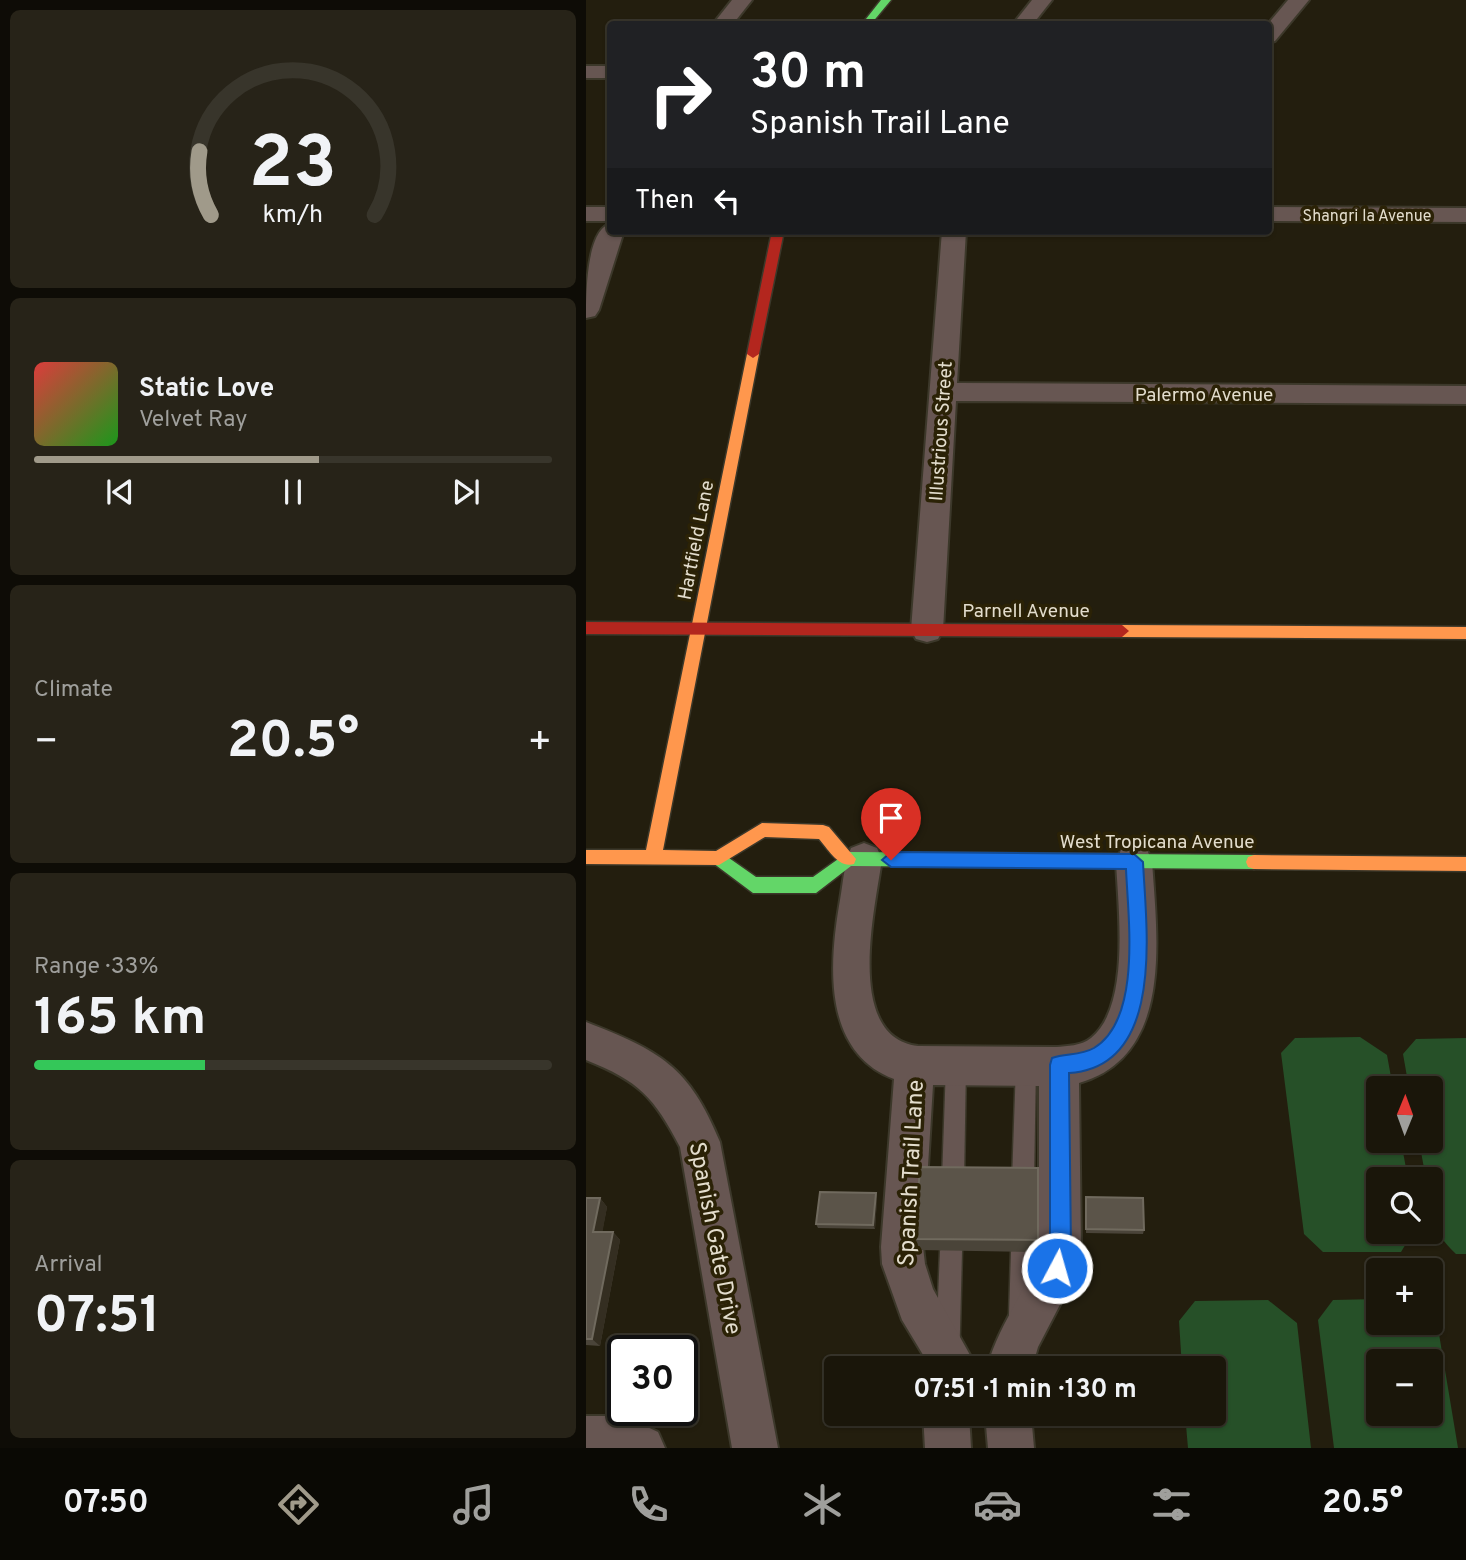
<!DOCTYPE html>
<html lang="en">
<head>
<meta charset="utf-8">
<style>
	:root { --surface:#1a160a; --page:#272318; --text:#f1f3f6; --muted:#9f9f9c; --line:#38352b; --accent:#a09a8a }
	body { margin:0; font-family:Overpass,sans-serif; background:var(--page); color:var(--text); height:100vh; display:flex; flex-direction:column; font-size:26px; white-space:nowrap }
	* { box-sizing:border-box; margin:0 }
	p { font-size:23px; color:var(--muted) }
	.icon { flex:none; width:38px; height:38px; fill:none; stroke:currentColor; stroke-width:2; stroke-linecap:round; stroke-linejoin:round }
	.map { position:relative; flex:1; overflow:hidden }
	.side { display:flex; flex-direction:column; gap:10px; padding:10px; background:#0e0c06; width:586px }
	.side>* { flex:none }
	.hud { position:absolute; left:21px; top:21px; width:665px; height:214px; border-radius:7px; box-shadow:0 2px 5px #0004,0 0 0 2px var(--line); background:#202124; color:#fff; overflow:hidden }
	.needle { width:46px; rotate:1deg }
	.buttons { position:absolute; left:780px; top:1076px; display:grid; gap:14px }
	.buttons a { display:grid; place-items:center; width:77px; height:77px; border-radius:7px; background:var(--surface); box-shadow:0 2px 5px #0004,0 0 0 2px var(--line); font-size:35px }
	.speed { position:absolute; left:21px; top:1335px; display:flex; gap:14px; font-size:35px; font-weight:700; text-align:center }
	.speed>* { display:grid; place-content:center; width:91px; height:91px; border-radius:50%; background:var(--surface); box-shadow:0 2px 5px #0004,0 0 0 2px var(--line); line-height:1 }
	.speed .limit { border:4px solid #111; border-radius:10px; background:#fff; color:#111 }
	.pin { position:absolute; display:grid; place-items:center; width:60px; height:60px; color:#fff; margin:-72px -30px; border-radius:50% 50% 50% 0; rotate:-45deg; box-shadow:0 0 7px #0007 }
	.pin .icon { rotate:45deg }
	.me { position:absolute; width:77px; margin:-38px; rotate:6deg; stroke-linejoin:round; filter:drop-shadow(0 0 5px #0008) }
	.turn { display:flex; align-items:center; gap:24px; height:147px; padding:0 28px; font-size:32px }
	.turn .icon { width:91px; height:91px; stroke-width:2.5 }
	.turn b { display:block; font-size:49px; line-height:60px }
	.then { display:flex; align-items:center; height:66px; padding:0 28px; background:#0003; gap:14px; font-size:26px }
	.big { font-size:52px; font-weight:700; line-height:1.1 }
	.side .widget { flex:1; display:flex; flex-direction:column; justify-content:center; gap:10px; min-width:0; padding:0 24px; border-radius:10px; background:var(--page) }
	.side .dial { align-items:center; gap:0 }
	.dial svg { height:182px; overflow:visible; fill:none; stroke:var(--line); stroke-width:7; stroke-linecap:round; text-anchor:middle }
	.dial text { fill:var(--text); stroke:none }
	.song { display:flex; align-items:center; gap:21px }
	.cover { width:84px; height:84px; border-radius:10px; background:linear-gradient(135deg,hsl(0 70% 55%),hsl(120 70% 35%)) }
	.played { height:7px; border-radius:4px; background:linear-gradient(90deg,var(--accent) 55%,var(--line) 55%) }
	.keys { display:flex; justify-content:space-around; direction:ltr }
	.heat { display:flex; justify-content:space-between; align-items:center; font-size:38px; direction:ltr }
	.charge { height:10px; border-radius:5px; background:linear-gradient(90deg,#34c759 33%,var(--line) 0) }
	.trip { position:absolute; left:238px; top:1356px; width:402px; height:70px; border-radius:7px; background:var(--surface); box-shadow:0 2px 5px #0004,0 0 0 2px var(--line); font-weight:700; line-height:70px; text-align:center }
	.tabs { display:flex; height:112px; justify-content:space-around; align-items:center; background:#0a0904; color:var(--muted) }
	.tabs .icon { width:49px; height:49px }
	.tabs .on { color:var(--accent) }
	.tabs b { font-size:32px; color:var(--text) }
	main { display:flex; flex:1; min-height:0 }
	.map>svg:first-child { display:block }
</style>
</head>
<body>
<main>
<section class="side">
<div class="widget dial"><svg viewBox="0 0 100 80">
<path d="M14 69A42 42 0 1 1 86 69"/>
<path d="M14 69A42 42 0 0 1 9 41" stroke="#a09a8a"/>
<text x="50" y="56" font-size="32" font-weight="700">23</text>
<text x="50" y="72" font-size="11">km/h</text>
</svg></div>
<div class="widget">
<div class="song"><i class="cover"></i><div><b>Static Love</b><p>Velvet Ray</p></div></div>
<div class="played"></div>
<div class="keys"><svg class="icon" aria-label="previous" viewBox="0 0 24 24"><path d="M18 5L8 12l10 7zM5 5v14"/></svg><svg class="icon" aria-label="pause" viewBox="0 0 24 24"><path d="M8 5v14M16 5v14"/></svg><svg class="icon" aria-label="next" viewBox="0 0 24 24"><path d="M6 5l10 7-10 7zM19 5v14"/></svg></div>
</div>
<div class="widget"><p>Climate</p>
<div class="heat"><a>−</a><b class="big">20.5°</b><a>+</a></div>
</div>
<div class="widget"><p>Range · 33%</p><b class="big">165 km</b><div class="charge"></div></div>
<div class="widget"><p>Arrival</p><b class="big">07:51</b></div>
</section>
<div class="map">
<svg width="880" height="1448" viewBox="0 0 880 1448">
	<rect width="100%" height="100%" fill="#231e0e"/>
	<g fill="#265028" fill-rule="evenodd">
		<polygon points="774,1037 801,1055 807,1088 793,1088 793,1141 815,1141 822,1179 793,1180 793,1232 827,1232 815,1252 737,1252 718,1234 695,1053 709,1038"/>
		<path d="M880 1038V1254H870C843 1228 845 1216 845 1180L840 1179 833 1141H845V1088H823L817 1054 830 1039Z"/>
		<path d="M793 1299V1323H845V1318L851 1322 872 1448H748L732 1320 747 1300ZM793 1362H845V1414H793Z"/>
		<polygon points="682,1300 711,1323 725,1448 602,1448 599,1414 628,1414 628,1368 596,1368 593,1321 609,1301"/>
	</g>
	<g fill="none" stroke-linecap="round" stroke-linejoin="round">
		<defs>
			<g id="lane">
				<polygon points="370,1055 377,1058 380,1065 378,1180 375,1188 367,1191 359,1188 356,1180 360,1065 363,1058"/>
				<polygon points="440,1055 447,1058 450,1065 448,1181 445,1189 437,1192 429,1189 426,1181 430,1065 433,1058"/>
				<polygon points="365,1240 373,1243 376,1251 373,1368 349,1368 354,1251 357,1243"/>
				<polygon points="436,1241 444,1244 447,1252 447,1315 443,1323 435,1327 427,1323 423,1315 425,1252 428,1244"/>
			</g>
			<g id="street">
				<polygon points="146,0 166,0 147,24 127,24"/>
				<polygon points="446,0 466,0 447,24 427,24"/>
				<polygon points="702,0 723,0 689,41 682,43 682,24"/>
				<rect x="0" y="66" width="24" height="12"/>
				<rect x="0" y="207" width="24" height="14"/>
				<polygon points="682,207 880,208 880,222 682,221"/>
				<path d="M24 224V231H38L13 310 9 316 0 318C0 297 0 230 24 224Z"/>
				<polygon points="356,231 380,231 371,383 880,386 880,404 370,401 357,630 352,639 341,642 330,639 325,630"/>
				<path d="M278 843 291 848 296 859C289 909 258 1037 332 1046L470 1047C481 1046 495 1046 505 1038 545 1006 532 907 530 861L535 850 548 845 561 850 566 861C571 938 588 1056 493 1083L495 1250 479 1295 452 1347 446 1368H401C412 1325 441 1292 453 1250V1086L347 1085 337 1247 339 1264 347 1289 384 1355 379 1368H345L316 1320 296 1264 295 1247 308 1079C236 1052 243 963 254 900 257 883 258 864 265 848Z"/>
				<path d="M0 1022C74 1051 103 1066 134 1142L192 1448H146L94 1147C68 1097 53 1081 0 1060Z"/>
				<polygon points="337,1414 383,1414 385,1448 339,1448"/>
				<polygon points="399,1414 445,1414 448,1448 402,1448"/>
				<polygon points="0,1416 38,1416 72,1432 79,1448 0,1448"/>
			</g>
			<g id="fast">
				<polygon points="295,0 305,0 285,24 276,24"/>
				<polygon points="133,851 170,877 227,877 262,852 668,855 674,857 676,862 674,867 668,869 265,866 230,893 167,893 127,863 125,858 127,853"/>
			</g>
			<g id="slow">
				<path d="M167 350 173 354 77 850 130 851 176 823 237 825 243 827 270 859 268 864C253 869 242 849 233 839L179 837 133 865 0 864V850H60L161 354Z"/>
				<polygon points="536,625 880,627 880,639 536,637 529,631"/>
				<polygon points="668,855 880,857 880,871 668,869 662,867 660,862 662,857"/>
			</g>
			<g id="jam">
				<polygon points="186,231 198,231 173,354 167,358 161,354"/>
				<polygon points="0,622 536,625 543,631 536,637 0,634"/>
			</g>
		</defs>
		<use href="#lane" stroke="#3c382a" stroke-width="3"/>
		<use href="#street" stroke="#3c382a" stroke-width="4"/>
		<use href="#fast" stroke="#3c382a" stroke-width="3"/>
		<use href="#slow" stroke="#3c382a" stroke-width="3"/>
		<use href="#jam" stroke="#3c382a" stroke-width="3"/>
		<use href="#lane" fill="#675652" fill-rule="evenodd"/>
		<use href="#street" fill="#675652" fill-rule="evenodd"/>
		<use href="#fast" fill="#63d668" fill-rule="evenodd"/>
		<use href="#slow" fill="#ff974d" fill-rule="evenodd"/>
		<use href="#jam" fill="#b3261e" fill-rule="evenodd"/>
	</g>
	<g fill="#4a4439">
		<polygon points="452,1168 452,1252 332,1250 329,1239"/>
		<polygon points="290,1193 291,1198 289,1229 232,1228 230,1224"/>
		<polygon points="500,1197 558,1230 557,1234 500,1233"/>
		<polygon points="0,1198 14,1198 21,1207 16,1232 27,1232 34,1240 14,1346 0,1345"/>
	</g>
	<g fill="#342e21">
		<polygon points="290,1193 291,1198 289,1229 287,1225"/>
		<polygon points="14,1198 21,1207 15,1240 7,1232"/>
		<polygon points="27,1232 34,1240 14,1346 6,1339"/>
	</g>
	<g fill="#5b5449" stroke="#706a5e" stroke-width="2">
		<polygon points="334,1167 452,1168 452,1240 329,1239"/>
		<polygon points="234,1192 290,1193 287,1225 230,1224"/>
		<polygon points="500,1197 557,1198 558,1230 500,1229"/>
		<polygon points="0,1198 14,1198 7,1232 27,1232 6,1339 0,1339"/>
	</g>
	<path fill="#1a73e8" stroke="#114b97" stroke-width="2" d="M305 852 548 854 557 862C560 927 580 1067 483 1073L485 1250 478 1276 471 1279 463 1276 460 1268 464 1250V1065L466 1058C480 1053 494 1056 508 1048 556 1019 542 917 540 869L305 867 296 860Z"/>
	<g text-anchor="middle" stroke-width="7" stroke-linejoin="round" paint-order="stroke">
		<g font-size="16" fill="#e3ddcd" stroke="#2b2206">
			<text x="781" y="221">Shangri la Avenue</text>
		</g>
		<g font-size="19" fill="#e3ddcd" stroke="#2b2206">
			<text x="618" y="401">Palermo Avenue</text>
			<text transform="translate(354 431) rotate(-86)" y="7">Illustrious Street</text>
			<text transform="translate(109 540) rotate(-79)" y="7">Hartfield Lane</text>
			<text x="440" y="617">Parnell Avenue</text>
			<text x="571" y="848">West Tropicana Avenue</text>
		</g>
		<g font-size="23" fill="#e3ddcd" stroke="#2b2206">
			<text transform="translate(324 1173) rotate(-87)" y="8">Spanish Trail Lane</text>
			<text transform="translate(130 1238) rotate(79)" y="8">Spanish Gate Drive</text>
		</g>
	</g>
</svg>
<div class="buttons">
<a><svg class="needle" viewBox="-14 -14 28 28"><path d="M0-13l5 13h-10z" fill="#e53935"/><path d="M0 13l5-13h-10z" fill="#9f9f9c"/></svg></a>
<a><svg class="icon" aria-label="search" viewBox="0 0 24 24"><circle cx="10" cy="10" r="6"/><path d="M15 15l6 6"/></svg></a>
<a>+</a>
<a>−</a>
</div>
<div class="speed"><div class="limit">30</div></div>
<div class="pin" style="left:305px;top:860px;background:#d93025"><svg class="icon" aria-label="arrive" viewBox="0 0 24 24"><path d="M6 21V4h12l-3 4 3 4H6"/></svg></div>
<svg class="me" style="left:471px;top:1268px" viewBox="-20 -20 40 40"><circle r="17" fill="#1a73e8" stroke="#fff" stroke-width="3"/><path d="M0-11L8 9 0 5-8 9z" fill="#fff"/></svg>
<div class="trip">07:51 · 1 min · 130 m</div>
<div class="hud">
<div class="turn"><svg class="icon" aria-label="right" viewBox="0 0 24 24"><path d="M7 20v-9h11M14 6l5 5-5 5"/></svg><div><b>30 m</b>Spanish Trail Lane</div></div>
<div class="then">Then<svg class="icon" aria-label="left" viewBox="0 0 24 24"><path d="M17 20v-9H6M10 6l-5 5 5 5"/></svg></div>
</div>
</div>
</main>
<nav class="tabs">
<b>07:50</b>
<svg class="icon on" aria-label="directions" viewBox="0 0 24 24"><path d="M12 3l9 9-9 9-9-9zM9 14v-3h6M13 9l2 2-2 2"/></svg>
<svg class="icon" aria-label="music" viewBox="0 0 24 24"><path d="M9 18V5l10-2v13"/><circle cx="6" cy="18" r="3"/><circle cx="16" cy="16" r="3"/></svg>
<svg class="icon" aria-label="phone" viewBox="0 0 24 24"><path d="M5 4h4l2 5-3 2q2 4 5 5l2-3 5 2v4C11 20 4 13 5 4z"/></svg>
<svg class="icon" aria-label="climate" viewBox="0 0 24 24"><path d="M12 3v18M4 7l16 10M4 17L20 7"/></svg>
<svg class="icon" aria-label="car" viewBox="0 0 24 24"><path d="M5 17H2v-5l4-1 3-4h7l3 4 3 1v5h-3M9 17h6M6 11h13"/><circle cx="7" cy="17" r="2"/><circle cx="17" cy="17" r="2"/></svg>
<svg class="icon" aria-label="filters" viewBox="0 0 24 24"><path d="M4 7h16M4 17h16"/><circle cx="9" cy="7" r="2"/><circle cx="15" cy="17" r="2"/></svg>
<b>20.5°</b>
</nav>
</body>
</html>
